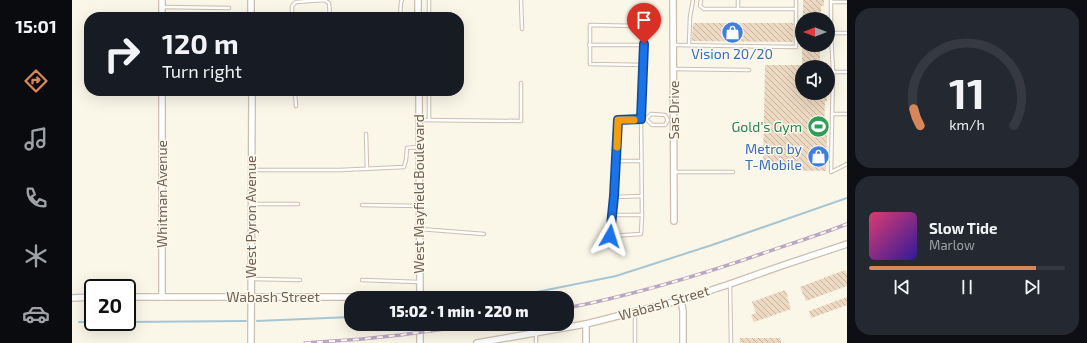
<!DOCTYPE html>
<html lang="en">
<head>
<meta charset="utf-8">
<style>
	:root { --surface:#171b24; --page:#242831; --text:#f1f3f6; --muted:#9ea1a6; --line:#363941; --accent:#d7875a }
	body { margin:0; font-family:"Exo 2",sans-serif; background:var(--page); color:var(--text); height:100vh; display:flex; flex-direction:column; font-size:15px; white-space:nowrap }
	* { box-sizing:border-box; margin:0 }
	p { font-size:13px; color:var(--muted) }
	.icon { flex:none; width:22px; height:22px; fill:none; stroke:currentColor; stroke-width:2; stroke-linecap:round; stroke-linejoin:round }
	.map { position:relative; flex:1; overflow:hidden }
	.drawer { display:flex; flex-direction:column; gap:8px; padding:8px; background:#0d0f14; width:240px }
	.drawer>* { flex:none }
	.top-card { position:absolute; left:12px; top:12px; width:380px; height:84px; border-radius:16px; box-shadow:0 4px 16px #0002; background:#171b24; color:var(--text); overflow:hidden }
	.needle { width:26px; rotate:270deg }
	.tools { position:absolute; left:723px; top:12px; display:grid; gap:8px }
	.tools a { display:grid; place-items:center; width:40px; height:40px; border-radius:50%; background:var(--surface); box-shadow:0 4px 16px #0002; font-size:20px }
	.speed { position:absolute; left:12px; top:279px; display:flex; gap:8px; font-size:20px; font-weight:700; text-align:center }
	.speed>* { display:grid; place-content:center; width:52px; height:52px; border-radius:50%; background:var(--surface); box-shadow:0 4px 16px #0002; line-height:1 }
	.speed .limit { border:2px solid #111; border-radius:6px; background:#fff; color:#111 }
	.pin { position:absolute; display:grid; place-items:center; width:34px; height:34px; color:#fff; margin:-41px -17px; border-radius:50% 50% 50% 0; rotate:-45deg; box-shadow:0 0 4px #0007 }
	.pin .icon { rotate:45deg }
	.me { position:absolute; width:44px; margin:-22px; rotate:6deg; stroke-linejoin:round; filter:drop-shadow(0 0 3px #0008) }
	.turn { display:flex; align-items:center; gap:14px; height:84px; padding:0 12px; font-size:18px }
	.turn .icon { width:52px; height:52px; stroke-width:2.5 }
	.turn b { display:block; font-size:28px; line-height:34px }
	.drawer .card { flex:1; display:flex; flex-direction:column; justify-content:center; gap:6px; min-width:0; padding:0 14px; border-radius:16px; background:var(--page) }
	.drawer .dial { align-items:center; gap:0 }
	.dial svg { height:104px; overflow:visible; fill:none; stroke:var(--line); stroke-width:7; stroke-linecap:round; text-anchor:middle }
	.dial text { fill:var(--text); stroke:none }
	.song { display:flex; align-items:center; gap:12px }
	.cover { width:48px; height:48px; border-radius:6px; background:linear-gradient(135deg,hsl(340 70% 55%),hsl(250 70% 35%)) }
	.played { height:4px; border-radius:2px; background:linear-gradient(90deg,var(--accent) 85%,var(--line) 85%) }
	.keys { display:flex; justify-content:space-around; direction:ltr }
	.trip { position:absolute; left:272px; top:291px; width:230px; height:40px; border-radius:16px; background:var(--surface); box-shadow:0 4px 16px #0002; font-weight:800; line-height:40px; text-align:center }
	main { display:flex; flex:1; min-height:0 }
	.dock { display:flex; flex-direction:column; width:72px; justify-content:space-around; align-items:center; background:#090b0e; color:var(--muted) }
	.dock .icon { width:28px; height:28px }
	.dock .current { color:var(--accent) }
	.dock b { font-size:18px; color:var(--text) }
	.map>svg:first-child { display:block }
</style>
</head>
<body>
<main>
<nav class="dock">
<b>15:01</b>
<svg class="icon current" aria-label="directions" viewBox="0 0 24 24"><path d="M12 3l9 9-9 9-9-9zM9 14v-3h6M13 9l2 2-2 2"/></svg>
<svg class="icon" aria-label="music" viewBox="0 0 24 24"><path d="M9 18V5l10-2v13"/><circle cx="6" cy="18" r="3"/><circle cx="16" cy="16" r="3"/></svg>
<svg class="icon" aria-label="phone" viewBox="0 0 24 24"><path d="M5 4h4l2 5-3 2q2 4 5 5l2-3 5 2v4C11 20 4 13 5 4z"/></svg>
<svg class="icon" aria-label="climate" viewBox="0 0 24 24"><path d="M12 3v18M4 7l16 10M4 17L20 7"/></svg>
<svg class="icon" aria-label="car" viewBox="0 0 24 24"><path d="M5 17H2v-5l4-1 3-4h7l3 4 3 1v5h-3M9 17h6M6 11h13"/><circle cx="7" cy="17" r="2"/><circle cx="17" cy="17" r="2"/></svg>
</nav>
<div class="map">
<svg width="775" height="343" viewBox="0 0 775 343">
	<defs>
		<pattern id="building-back-hatch" width="6" height="6" patternUnits="userSpaceOnUse"><rect width="6" height="6" fill="#edd9c2"/><path d="M-1 5l2 2M0 0l6 6M5-1l2 2" fill="none" stroke="#c4b3a0"/></pattern>
	</defs>
	<rect width="100%" height="100%" fill="#faf6e8"/>
	<g fill="none" stroke-linecap="round" stroke-linejoin="round">
		<g stroke="#a6c6d3" stroke-width="2">
			<polyline points="435,298 544,276 640,245 775,198"/>
			<polyline points="185,321 279,317"/>
			<polyline points="7,322 21,322"/>
			<polyline points="32,322 49,322"/>
			<polyline points="55,322 174,321"/>
		</g>
	</g>
	<g fill="url(#building-back-hatch)">
		<polygon points="731,0 752,0 752,6 749,6 749,19 731,19"/>
		<polygon points="621,23 721,23 721,42 620,41"/>
		<polygon points="730,45 748,45 748,67 730,67 730,93 755,93 755,101 753,101 752,130 755,131 754,171 691,170 693,65 730,65 730,67"/>
		<polygon points="773,270 775,274 775,286 734,301 728,287"/>
		<polygon points="713,290 716,297 715,297 719,309 682,322 679,315 684,313 680,302"/>
		<polygon points="775,297 775,305 739,318 737,311"/>
		<rect x="668" y="338" width="41" height="5"/>
	</g>
	<g fill="none" stroke-linecap="round" stroke-linejoin="round">
		<defs>
			<g id="lane">
				<polyline points="449,0 450,29"/>
				<polyline points="629,0 628,6 632,9 724,9"/>
				<polyline points="666,0 666,9"/>
				<polyline points="759,0 759,33 761,72 759,172 775,164"/>
				<polyline points="759,2 775,2"/>
				<polyline points="90,7 157,8"/>
				<polyline points="220,17 220,6 224,2 252,0 257,3 258,17"/>
				<polyline points="328,17 329,2 330,0"/>
				<polyline points="357,17 357,0"/>
				<polyline points="759,33 775,33"/>
				<polyline points="517,45 572,45"/>
				<polyline points="602,45 724,47 724,0"/>
				<polyline points="617,45 618,17 621,0"/>
				<polyline points="572,65 518,64 518,25 568,26 572,28 572,65 569,119 574,119 580,125 593,125 596,120"/>
				<polyline points="602,69 677,70"/>
				<polyline points="761,72 775,72"/>
				<polyline points="223,91 224,106"/>
				<polyline points="760,114 775,114"/>
				<polyline points="574,119 579,114 593,115 596,120"/>
				<polyline points="347,120 449,121 449,83"/>
				<polyline points="357,120 357,91"/>
				<polyline points="294,134 295,169"/>
				<polyline points="544,161 569,161"/>
				<polyline points="180,170 268,170 332,167 334,160 335,148 346,147"/>
				<polyline points="602,172 661,172"/>
				<polyline points="542,197 570,196"/>
				<polyline points="180,204 226,204"/>
				<polyline points="290,205 347,206"/>
				<polyline points="541,215 570,215 569,234 539,236 542,197 546,120 569,119 570,215"/>
				<polyline points="348,229 412,234"/>
				<polyline points="180,279 228,280"/>
				<polyline points="290,280 347,282"/>
				<polyline points="658,284 659,343"/>
				<polyline points="563,312 563,343"/>
				<polyline points="464,343 464,334"/>
			</g>
			<g id="street">
				<polyline points="179,0 179,17"/>
				<polyline points="346,0 346,17"/>
				<polyline points="601,0 602,221"/>
				<polyline points="90,17 90,0"/>
				<polyline points="90,91 90,297"/>
				<polyline points="347,91 348,298"/>
				<polyline points="55,297 348,297"/>
				<polyline points="0,298 21,297"/>
				<polyline points="609,300 611,311 611,343"/>
				<polyline points="348,324 348,343"/>
				<polyline points="514,324 514,343"/>
				<polyline points="179,343 180,91"/>
				<polyline points="405,343 514,324 609,300 655,285 709,266 775,244"/>
			</g>
		</defs>
		<use href="#lane" stroke="#cbbfaf" stroke-width="4.5"/>
		<use href="#street" stroke="#cbbfaf" stroke-width="8"/>
		<use href="#lane" stroke="#fff" stroke-width="2.5"/>
		<use href="#street" stroke="#fff" stroke-width="5.5"/>
		<defs>
			<g id="rail">
				<path d="M495 308C561 295 625 276 689 254 718 244 747 235 775 224"/>
				<polyline points="233,343 290,339 328,335 410,324"/>
			</g>
		</defs>
		<use href="#rail" stroke="#baa7c3" stroke-width="3.5"/>
		<use href="#rail" stroke="#fdf9ee" stroke-width="2" stroke-dasharray="6" stroke-linecap="butt"/>
	</g>
	<g fill="none" stroke-linecap="round" stroke-linejoin="round">
		<defs>
			<polyline id="route" points="538,236 542,196 546,120 569,119 572,44"/>
		</defs>
		<use href="#route" stroke="#114b97" stroke-width="10"/>
		<use href="#route" stroke="#1a73e8" stroke-width="7"/>
		<polyline stroke="#f59e0b" stroke-width="7" points="545,147 546,120 562,120"/>
	</g>
	<defs>
		<symbol id="shop-disc" viewBox="-11 -11 22 22"><circle r="9.5" fill="#3f7fe0" stroke="#fdf9ee"/><path d="M-5-2.5h2.3a2.7 3.5 0 0 1 5.4 0H5L5.5 6h-11ZM-1.5-2.5h3a1.5 2.3 0 0 0-3 0Z" fill="#fff"/></symbol>
		<symbol id="stadium-disc" viewBox="-11 -11 22 22"><circle r="9.5" fill="#2e9e5b" stroke="#fdf9ee"/><path d="M0-5a6.5 5 0 1 0 0 10a6.5 5 0 1 0 0-10ZM-3.5-1.8h7v3.6h-7Z" fill="#fff"/></symbol>
	</defs>
	<g fill-rule="evenodd">
		<use href="#shop-disc" x="648" y="20" width="25" height="25"/>
		<use href="#stadium-disc" x="734" y="114" width="25" height="25"/>
		<use href="#shop-disc" x="734" y="144" width="25" height="25"/>
	</g>
	<g text-anchor="middle" stroke-width="3" stroke-linejoin="round" paint-order="stroke">
		<g font-size="14" fill="#366cbe" stroke="#fdf9ee">
			<text x="660" y="59">Vision 20/20</text>
			<text x="730" y="154" text-anchor="end">Metro by<tspan x="730" dy="16">T-Mobile</tspan></text>
		</g>
		<g font-size="14" fill="#72604f" stroke="#fdf9ee">
			<text transform="translate(602 110) rotate(-90)" y="5">Sas Drive</text>
			<text transform="translate(90 194) rotate(-90)" y="5">Whitman Avenue</text>
			<text transform="translate(347 194) rotate(-90)" y="5">West Mayfield Boulevard</text>
			<text transform="translate(179 217) rotate(-90)" y="5">West Pyron Avenue</text>
			<text x="201" y="302">Wabash Street</text>
			<text transform="translate(592 303) rotate(-16)" y="5">Wabash Street</text>
		</g>
		<g font-size="14" fill="#27864d" stroke="#fdf9ee" text-anchor="end">
			<text x="730" y="132">Gold's Gym</text>
		</g>
	</g>
</svg>
<div class="tools">
<a><svg class="needle" viewBox="-14 -14 28 28"><path d="M0-13l5 13h-10z" fill="#e53935"/><path d="M0 13l5-13h-10z" fill="#9ea1a6"/></svg></a>
<a><svg class="icon" aria-label="sound" viewBox="0 0 24 24"><path d="M4 9h4l5-4v14l-5-4H4zM17 9q2 3 0 6"/></svg></a>
</div>
<div class="speed"><div class="limit">20</div></div>
<div class="pin" style="left:572px;top:44px;background:#d93025"><svg class="icon" aria-label="arrive" viewBox="0 0 24 24"><path d="M6 21V4h12l-3 4 3 4H6"/></svg></div>
<svg class="me" style="left:538px;top:236px" viewBox="-20 -20 40 40"><path d="M0-17L14 15 0 8-14 15z" fill="#1a73e8" stroke="#fff" stroke-width="4"/></svg>
<div class="trip">15:02 · 1 min · 220 m</div>
<div class="top-card">
<div class="turn"><svg class="icon" aria-label="right" viewBox="0 0 24 24"><path d="M7 20v-9h11M14 6l5 5-5 5"/></svg><div><b>120 m</b>Turn right</div></div>
</div>
</div>
<section class="drawer">
<div class="card dial"><svg viewBox="0 0 100 80">
<path d="M14 69A42 42 0 1 1 86 69"/>
<path d="M14 69A42 42 0 0 1 9 56" stroke="#d7875a"/>
<text x="50" y="56" font-size="32" font-weight="700">11</text>
<text x="50" y="72" font-size="11">km/h</text>
</svg></div>
<div class="card">
<div class="song"><i class="cover"></i><div><b>Slow Tide</b><p>Marlow</p></div></div>
<div class="played"></div>
<div class="keys"><svg class="icon" aria-label="previous" viewBox="0 0 24 24"><path d="M18 5L8 12l10 7zM5 5v14"/></svg><svg class="icon" aria-label="pause" viewBox="0 0 24 24"><path d="M8 5v14M16 5v14"/></svg><svg class="icon" aria-label="next" viewBox="0 0 24 24"><path d="M6 5l10 7-10 7zM19 5v14"/></svg></div>
</div>
</section>
</main>
</body>
</html>
